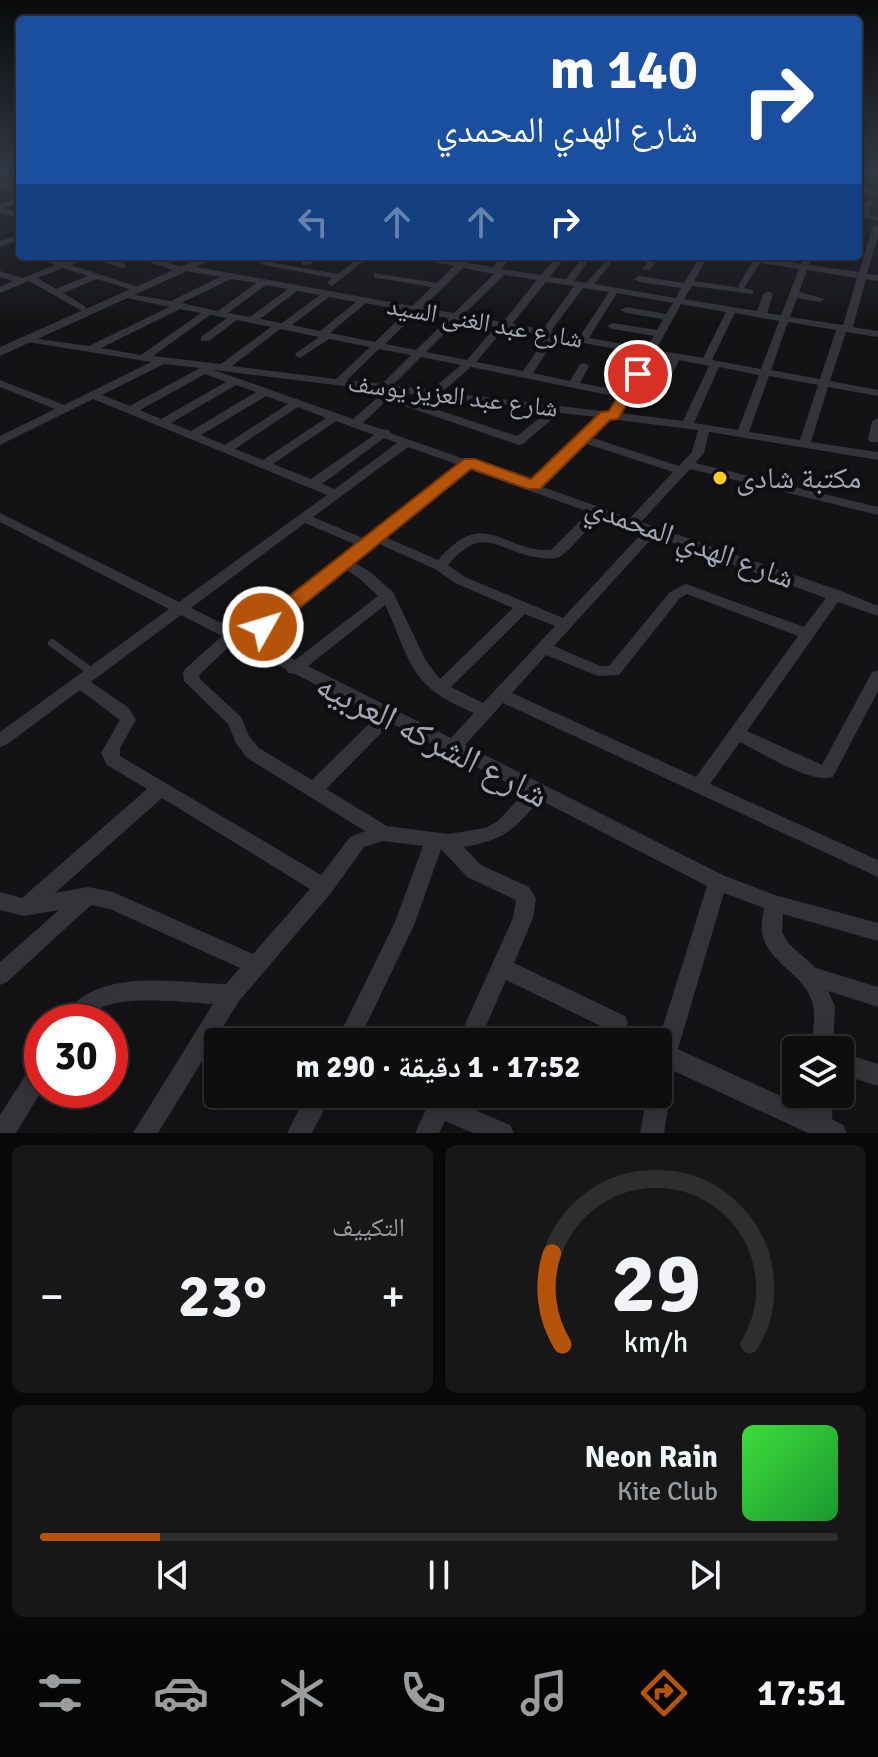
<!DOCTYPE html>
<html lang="ar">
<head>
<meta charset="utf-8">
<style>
	:root { --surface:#0e0e0f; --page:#171718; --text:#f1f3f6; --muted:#9b9c9e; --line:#2e2e2f; --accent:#b45309 }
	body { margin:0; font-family:Signika,"Noto Naskh Arabic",sans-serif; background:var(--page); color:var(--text); direction:rtl; height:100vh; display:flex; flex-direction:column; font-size:30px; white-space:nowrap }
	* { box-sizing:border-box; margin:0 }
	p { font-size:26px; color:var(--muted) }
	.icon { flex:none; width:44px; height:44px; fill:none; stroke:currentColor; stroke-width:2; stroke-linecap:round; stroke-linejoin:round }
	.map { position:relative; height:1133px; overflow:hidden; direction:ltr }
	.details { display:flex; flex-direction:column; gap:12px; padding:12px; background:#080808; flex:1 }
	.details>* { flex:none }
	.hud { position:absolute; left:16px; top:16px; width:846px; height:244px; border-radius:8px; box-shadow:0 4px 20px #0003,0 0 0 2px var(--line); direction:rtl; background:#1a4fa0; color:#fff; overflow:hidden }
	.tools { position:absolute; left:782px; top:1036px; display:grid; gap:16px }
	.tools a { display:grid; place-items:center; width:72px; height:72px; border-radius:8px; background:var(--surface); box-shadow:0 4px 20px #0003,0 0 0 2px var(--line); font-size:40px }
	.speed { position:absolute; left:24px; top:1004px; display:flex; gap:16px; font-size:40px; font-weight:700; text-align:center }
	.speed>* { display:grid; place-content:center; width:104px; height:104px; border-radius:50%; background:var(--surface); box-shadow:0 4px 20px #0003,0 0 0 2px var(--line); line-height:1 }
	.speed .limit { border:12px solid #d22; background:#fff; color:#111 }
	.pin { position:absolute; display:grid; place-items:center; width:68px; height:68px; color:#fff; margin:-34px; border:4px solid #fff; border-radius:50%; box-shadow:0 2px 8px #0007 }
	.me { position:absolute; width:88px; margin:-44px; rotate:51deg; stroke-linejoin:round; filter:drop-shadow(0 0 6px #0008) }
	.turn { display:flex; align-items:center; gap:28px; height:168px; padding:0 32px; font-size:36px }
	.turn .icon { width:104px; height:104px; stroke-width:2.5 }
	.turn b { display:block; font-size:56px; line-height:68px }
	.lanes { display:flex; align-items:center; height:76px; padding:0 32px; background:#0003; justify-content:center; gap:40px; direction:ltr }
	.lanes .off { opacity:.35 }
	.big { font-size:60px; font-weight:700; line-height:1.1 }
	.details .widget { flex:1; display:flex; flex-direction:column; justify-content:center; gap:12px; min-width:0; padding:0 28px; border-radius:12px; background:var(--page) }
	.details .dial { align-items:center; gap:0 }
	.dial svg { height:208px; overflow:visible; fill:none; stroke:var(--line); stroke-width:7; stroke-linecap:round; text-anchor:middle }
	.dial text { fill:var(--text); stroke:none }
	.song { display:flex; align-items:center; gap:24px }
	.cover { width:96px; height:96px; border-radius:12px; background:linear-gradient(135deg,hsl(120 70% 55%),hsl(130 70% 35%)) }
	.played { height:8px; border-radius:4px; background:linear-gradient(90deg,var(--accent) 15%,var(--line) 15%) }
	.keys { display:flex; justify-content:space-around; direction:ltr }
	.heat { display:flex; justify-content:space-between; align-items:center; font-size:44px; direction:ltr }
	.details .tiles { flex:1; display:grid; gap:12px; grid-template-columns:1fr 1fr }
	.widget:last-child { grid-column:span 2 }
	.trip { position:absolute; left:204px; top:1028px; width:468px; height:80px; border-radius:8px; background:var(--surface); box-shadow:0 4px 20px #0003,0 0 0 2px var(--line); font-weight:700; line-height:80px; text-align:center; direction:rtl }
	.tab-bar { display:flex; height:128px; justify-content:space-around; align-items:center; background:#060606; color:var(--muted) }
	.tab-bar .icon { width:56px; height:56px }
	.tab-bar .selected { color:var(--accent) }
	.tab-bar b { font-size:36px; color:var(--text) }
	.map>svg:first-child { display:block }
</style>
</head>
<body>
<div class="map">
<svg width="878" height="1133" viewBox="0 0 878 1133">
	<rect width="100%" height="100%" fill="#131214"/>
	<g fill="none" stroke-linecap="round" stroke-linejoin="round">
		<polyline stroke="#333339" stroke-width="8" points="52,643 93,673"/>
		<g fill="#333339" fill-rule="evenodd">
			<polygon points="0,168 20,171 20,175 0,170"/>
			<polygon points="876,179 878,179 878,183 872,181"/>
			<polygon points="0,184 9,185 10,187 6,189 0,188"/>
			<polygon points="858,188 878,191 878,195 858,192"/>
			<polygon points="20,198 20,203 3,208 20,213 20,218 0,213 0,204"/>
			<polygon points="869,200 873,202 868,215 878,217 878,221 860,216 865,202"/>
			<path d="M873 226H878V236L867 274 878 275V281L866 279 853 327 878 331V337L846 332 830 381 878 390V396L828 387 811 442 878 452V460L709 432 704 453 695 463 878 507V515L690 469 641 522 841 591 878 606V616L838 602 747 731 822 765 870 676 872 672 878 670V691L833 777C810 784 762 753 740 742L710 784 878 860V877L503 703 465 745 725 876 775 895 878 923V941L783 914 782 932 788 943 816 968 878 987V1007L828 991 835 1006 833 1050H811C812 1037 816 1018 813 1005 806 974 768 964 762 933 761 926 763 915 764 908L724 893 678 1049 809 1109V1094H833L832 1119 843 1125 847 1133H808L674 1071 664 1133H640L647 1094H658V1042L707 886 540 800C512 831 506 839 464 847L481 865 529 887 536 899 533 918 514 963 625 1016 628 1023 625 1030 617 1033 609 1030 506 980 479 1042H457L513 918 516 900 467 877 441 849 415 923 358 1042H336L395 922 423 846 383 841 364 847 331 893 239 1001 158 1133H133L213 1004C184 1002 132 996 105 1006 97 1009 91 1016 86 1022H62C87 965 176 983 226 984L240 968 110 909 91 905 7 982 0 985V962L59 910 24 916 0 910V892L22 898 147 789 107 765 101 753 120 720 80 690 6 745 0 747V732L169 609 0 522V513L179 602 327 495 93 399 0 445V436L55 409 0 387V380L64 405 151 362 28 342 24 341V337L89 346 169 307 123 297V293L171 301 220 277 186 271 182 273 140 259 139 256H149L182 267 186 265 412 306 432 287 377 278 374 277V273L437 283 454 266 404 256H424L459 262 465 256H474L468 263 493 267 503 256H512L501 269 541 275 557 256H566L550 277 566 279 582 258 585 257 589 260 574 281 586 283 607 260 611 263 594 284 676 298 681 288 639 282 634 279 639 276 684 283 700 256H708L694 281 740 288 738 286 752 262 726 256H748L801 264 804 256H812L809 265 859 272ZM760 263 799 269 781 315 767 313 773 294 768 291 763 294 757 311 684 299 692 286 753 294V290L744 288ZM463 268 494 274 454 313 422 308ZM807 270 857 278 843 325 790 317 797 298 820 302 825 299 799 292ZM504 275 537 280 503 322 463 315ZM231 279 256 283 218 311 181 303ZM546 282 574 286 543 329 512 324ZM266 285 288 289 250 317 228 313ZM583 288 609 292 580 336 551 331ZM297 291 320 295 282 323 260 319ZM617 293 673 303 666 314 626 307 621 310 626 313 663 319 657 330 612 323 607 326 612 329 654 336 646 348 589 338ZM329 297 356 302 320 331 292 325ZM366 303 407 311 375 342 330 333ZM681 304 726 312 703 358 656 350ZM180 309 201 313 141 355 101 348ZM417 313 449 318 416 350 385 344ZM735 313 779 321 761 369 712 360ZM210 315 227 318 201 337V341H209L237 320 271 327 221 364 153 356ZM458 320 495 327 467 360 426 352ZM788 322 836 330 820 379 771 370ZM280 329 319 337 296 353 295 355 300 358 329 339 370 347 336 379 232 366ZM504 329 547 336 523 371 476 362ZM556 338 643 354 622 391 580 383 589 366 584 363 580 364 570 381 533 373ZM379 349 411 355 382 384 347 380ZM653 355 669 358 648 401 654 404 660 401 679 360 709 366 683 421 620 413ZM421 357 461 365 431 390 393 385ZM164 364 200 368 130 406 102 395ZM471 367 618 397 610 412 442 392ZM719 367 759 375 738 430 694 423ZM214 370 385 391 353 419ZM205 374 226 382 161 419 140 410ZM769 376 818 385 800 440 749 432ZM236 385 256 392 191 431 171 423ZM396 392 548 411 517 436 393 395ZM266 396 288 404 225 445 201 435ZM387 400 519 445 523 444 559 413 598 417 530 482 390 433 389 430 381 429 363 423ZM298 407 326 418 263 460 235 449ZM610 419 698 430 692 452 679 466 590 437ZM336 421 374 435 311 479 273 464ZM384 438 397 443 335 489 322 484ZM584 443 673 472 630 518 540 486ZM408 447 459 465 365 539 313 517ZM469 469 589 512 551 550C501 552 486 505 438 560L385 537ZM599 516 643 532 563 618 465 577 448 565C486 521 498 554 542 558 548 559 556 559 561 556 573 548 588 527 599 516ZM305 523 357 545 244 634 191 608ZM654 536 826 598 804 627 686 584 670 592 609 666H600L554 646ZM377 543 435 569 455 583 513 608 440 679 426 661 393 592 370 572 353 562ZM345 569 360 579 378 596 295 660 256 641ZM687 594 798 636 696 777 512 693 546 655 598 676 619 675 680 598ZM385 605C399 632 406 668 430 688 443 700 459 706 474 713L451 738 308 666ZM525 614 555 626 483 703 451 687ZM181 615 222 636 185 669 183 673 184 681 228 724 236 743 247 758 365 831 350 837 321 875 120 756V748L136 720 129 708 91 682ZM234 642 238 647 244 648 286 669 288 673 295 674 377 716 312 780 259 748 249 736 241 717 200 679 199 675ZM391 723 525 792 497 822 485 828 448 834 387 826 326 789ZM162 798 310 889 253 954 113 892 88 887 55 893Z"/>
			<polygon points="20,234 20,240 0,247 0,241"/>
			<path d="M31 256H44L63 262 77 256H100L125 263V267L122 268 88 258 71 265 144 289 139 292 97 279 63 293 85 306V310L82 311 29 281 0 293V287L13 281 0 277V271L22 278 55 265ZM63 268 88 276 56 289 37 278Z"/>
			<polygon points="312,256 323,256 308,265 302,265 302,261"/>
			<polygon points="361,256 370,256 332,286 327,283 332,278 259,264 263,261 338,274"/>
			<polygon points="652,256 660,256 650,270 644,270 643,268"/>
			<polygon points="878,418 878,442 870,442 868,439 872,421"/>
			<polygon points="840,1052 878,1064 878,1086 840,1074"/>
			<polygon points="42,1059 42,1090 16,1133 0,1133 0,1115 34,1062"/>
			<polygon points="307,1094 332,1094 312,1133 287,1133"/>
			<polygon points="433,1094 457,1094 454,1101 510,1125 514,1133 473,1133 445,1121 439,1133 415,1133"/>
		</g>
		<polygon fill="#333339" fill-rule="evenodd" points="205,256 220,256 0,356 0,347"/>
	</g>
	<linearGradient id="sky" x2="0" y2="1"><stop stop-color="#0a0a0b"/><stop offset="0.52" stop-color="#333945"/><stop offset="1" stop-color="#333945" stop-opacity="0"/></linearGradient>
	<rect width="878" height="326" fill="url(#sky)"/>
	<polygon fill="#b45309" stroke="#753606" stroke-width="2" points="638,370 645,374 618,419 610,420 540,489 528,489 471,469 270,632 256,632 253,627 256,622 464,459 475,459 531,479 601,412 609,411 633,371"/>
	<circle fill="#fdcc21" stroke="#0e0d0f" stroke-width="3" cx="720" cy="478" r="8"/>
	<g text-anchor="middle" stroke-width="8" stroke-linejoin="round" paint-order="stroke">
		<g font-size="26" fill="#a3a6b6" stroke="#0e0d0f">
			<text transform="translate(485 322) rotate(10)" y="9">شارع عبد الغنى السيد</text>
			<text transform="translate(453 395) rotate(7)" y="9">شارع عبد العزيز يوسف</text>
		</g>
		<g font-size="30" fill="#a3a6b6" stroke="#0e0d0f" text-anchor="start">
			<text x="736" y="488">مكتبة شادى</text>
		</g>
		<g font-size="30" fill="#a3a6b6" stroke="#0e0d0f">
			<text transform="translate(690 542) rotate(20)" y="10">شارع الهدي المحمدي</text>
		</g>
		<g font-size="36" fill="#a3a6b6" stroke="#0e0d0f">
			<text transform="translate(433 739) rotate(27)" y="13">شارع الشركه العربيه</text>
		</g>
	</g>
</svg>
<div class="tools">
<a><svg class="icon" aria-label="layers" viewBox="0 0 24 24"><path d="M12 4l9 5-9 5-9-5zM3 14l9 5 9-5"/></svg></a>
</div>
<div class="speed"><div class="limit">30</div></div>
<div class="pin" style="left:638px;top:374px;background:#d93025"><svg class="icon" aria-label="arrive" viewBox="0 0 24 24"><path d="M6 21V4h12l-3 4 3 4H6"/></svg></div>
<svg class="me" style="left:263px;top:627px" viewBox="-20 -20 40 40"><circle r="17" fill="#b45309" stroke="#fff" stroke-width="3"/><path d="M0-11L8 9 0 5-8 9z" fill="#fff"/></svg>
<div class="trip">17:52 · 1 دقيقة · 290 m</div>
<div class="hud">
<div class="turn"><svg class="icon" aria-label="right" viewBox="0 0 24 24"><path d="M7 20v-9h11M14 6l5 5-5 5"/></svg><div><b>140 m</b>شارع الهدي المحمدي</div></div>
<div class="lanes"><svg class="icon off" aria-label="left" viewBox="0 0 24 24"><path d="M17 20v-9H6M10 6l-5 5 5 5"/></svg><svg class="icon off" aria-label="ahead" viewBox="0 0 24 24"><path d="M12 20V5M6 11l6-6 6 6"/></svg><svg class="icon off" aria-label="ahead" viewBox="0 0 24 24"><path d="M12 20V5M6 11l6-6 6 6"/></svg><svg class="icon" aria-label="right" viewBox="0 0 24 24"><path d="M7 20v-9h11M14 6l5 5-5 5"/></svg></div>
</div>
</div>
<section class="details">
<div class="tiles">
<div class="widget dial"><svg viewBox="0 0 100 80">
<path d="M14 69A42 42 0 1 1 86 69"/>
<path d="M14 69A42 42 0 0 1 10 34" stroke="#b45309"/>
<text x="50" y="56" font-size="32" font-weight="700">29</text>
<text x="50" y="72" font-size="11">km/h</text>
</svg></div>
<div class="widget"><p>التكييف</p>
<div class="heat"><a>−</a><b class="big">23°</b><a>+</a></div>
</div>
<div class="widget">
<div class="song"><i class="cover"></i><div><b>Neon Rain</b><p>Kite Club</p></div></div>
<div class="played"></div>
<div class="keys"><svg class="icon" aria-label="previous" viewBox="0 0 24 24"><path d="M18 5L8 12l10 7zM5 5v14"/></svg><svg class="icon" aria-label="pause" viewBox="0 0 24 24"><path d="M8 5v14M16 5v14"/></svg><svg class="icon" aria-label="next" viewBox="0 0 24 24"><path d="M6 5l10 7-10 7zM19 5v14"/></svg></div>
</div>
</div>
</section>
<nav class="tab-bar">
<b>17:51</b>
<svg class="icon selected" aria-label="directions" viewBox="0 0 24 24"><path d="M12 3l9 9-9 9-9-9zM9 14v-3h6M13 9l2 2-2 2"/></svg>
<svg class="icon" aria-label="music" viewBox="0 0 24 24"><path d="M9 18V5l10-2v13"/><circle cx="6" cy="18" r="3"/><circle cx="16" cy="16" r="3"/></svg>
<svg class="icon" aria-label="phone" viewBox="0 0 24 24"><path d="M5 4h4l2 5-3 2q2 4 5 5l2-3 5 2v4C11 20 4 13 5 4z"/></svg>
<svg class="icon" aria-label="climate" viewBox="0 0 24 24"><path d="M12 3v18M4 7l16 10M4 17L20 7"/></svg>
<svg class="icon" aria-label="car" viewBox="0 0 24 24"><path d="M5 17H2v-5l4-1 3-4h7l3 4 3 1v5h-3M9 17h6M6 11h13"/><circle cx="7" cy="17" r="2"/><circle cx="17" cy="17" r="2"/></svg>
<svg class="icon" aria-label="filters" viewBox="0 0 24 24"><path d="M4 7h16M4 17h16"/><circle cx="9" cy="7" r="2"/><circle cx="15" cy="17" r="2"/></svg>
</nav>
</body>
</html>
